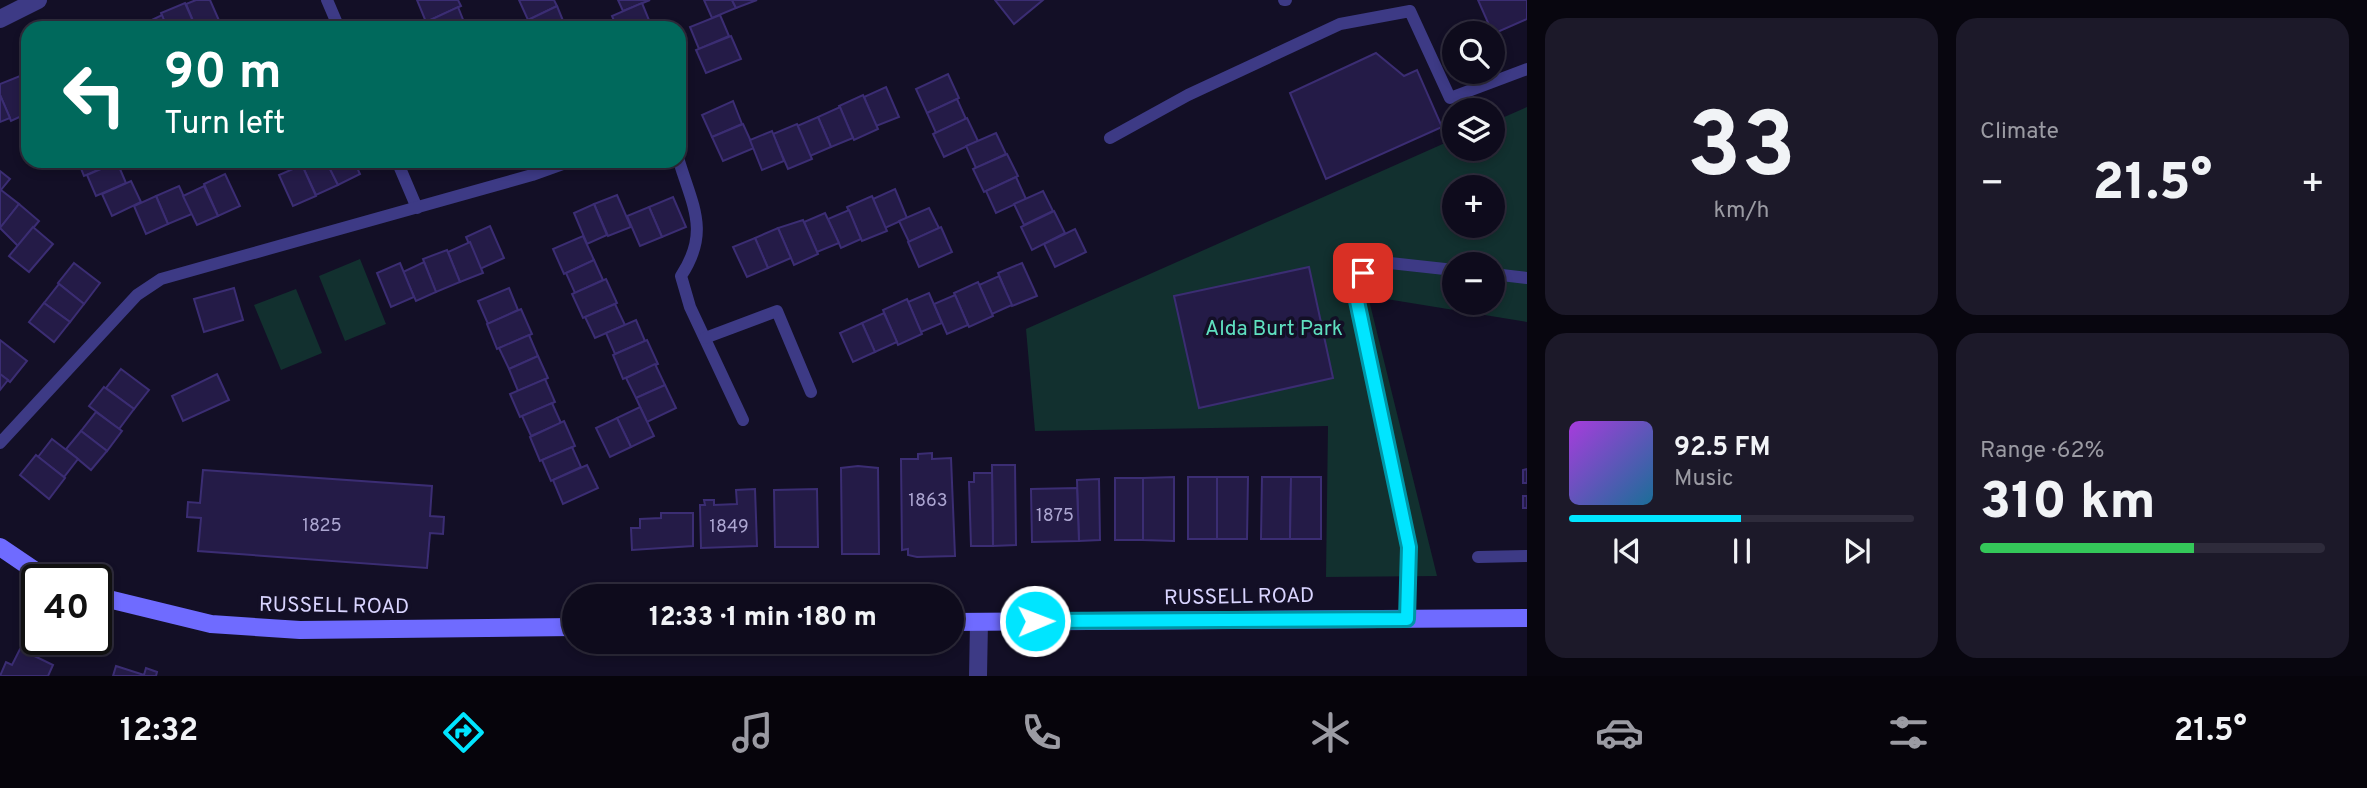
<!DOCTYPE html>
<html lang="en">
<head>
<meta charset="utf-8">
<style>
	:root { --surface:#0e0b1c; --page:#1c1929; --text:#f1f3f6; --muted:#9b9ba3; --line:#2e2b3b; --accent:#00e5ff }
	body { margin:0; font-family:Overpass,sans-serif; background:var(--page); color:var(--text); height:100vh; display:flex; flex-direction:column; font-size:26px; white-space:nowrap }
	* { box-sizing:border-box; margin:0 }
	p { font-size:23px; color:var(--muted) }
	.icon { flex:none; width:38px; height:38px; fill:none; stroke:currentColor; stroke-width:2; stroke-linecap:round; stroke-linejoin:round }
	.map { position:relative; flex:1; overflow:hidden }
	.side { display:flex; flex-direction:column; gap:18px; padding:18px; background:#08060f; width:840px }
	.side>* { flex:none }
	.banner { position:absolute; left:21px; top:21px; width:665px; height:147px; border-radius:21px; box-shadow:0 4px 10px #0003,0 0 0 2px var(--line); background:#00695c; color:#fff; overflow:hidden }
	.fabs { position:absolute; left:1442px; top:21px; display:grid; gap:14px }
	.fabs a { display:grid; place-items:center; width:63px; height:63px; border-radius:50%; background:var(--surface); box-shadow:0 4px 10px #0003,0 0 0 2px var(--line); font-size:35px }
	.speed { position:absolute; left:21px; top:564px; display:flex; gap:14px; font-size:35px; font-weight:700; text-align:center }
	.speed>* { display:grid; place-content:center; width:91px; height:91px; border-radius:50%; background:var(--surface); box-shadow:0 4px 10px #0003,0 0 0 2px var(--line); line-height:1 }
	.speed .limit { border:4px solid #111; border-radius:10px; background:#fff; color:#111 }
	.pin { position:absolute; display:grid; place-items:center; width:60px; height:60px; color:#fff; margin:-30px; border-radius:14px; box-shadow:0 4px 10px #0006 }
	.me { position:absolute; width:77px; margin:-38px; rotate:89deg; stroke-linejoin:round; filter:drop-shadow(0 0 5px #0008) }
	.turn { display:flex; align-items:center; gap:24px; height:147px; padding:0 28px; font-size:32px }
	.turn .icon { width:91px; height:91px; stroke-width:2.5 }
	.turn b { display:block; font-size:49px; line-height:60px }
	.big { font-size:52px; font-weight:800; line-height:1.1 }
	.side .card { flex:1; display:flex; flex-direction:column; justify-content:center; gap:10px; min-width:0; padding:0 24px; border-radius:21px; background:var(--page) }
	.side .dial { align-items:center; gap:0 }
	.dial b { font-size:91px; line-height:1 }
	.song { display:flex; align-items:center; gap:21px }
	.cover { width:84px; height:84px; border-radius:10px; background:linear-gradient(135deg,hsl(280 70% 55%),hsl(200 70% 35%)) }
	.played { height:7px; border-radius:4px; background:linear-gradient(90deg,var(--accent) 50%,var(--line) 50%) }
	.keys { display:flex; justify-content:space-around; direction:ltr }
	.heat { display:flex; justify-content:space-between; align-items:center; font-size:38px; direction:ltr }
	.charge { height:10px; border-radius:5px; background:linear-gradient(90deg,#34c759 62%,var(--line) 0) }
	.side .tiles { flex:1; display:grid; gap:18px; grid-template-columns:repeat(2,1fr) }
	.trip { position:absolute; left:562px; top:584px; width:402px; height:70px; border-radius:35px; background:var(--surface); box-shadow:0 4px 10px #0003,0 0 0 2px var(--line); font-weight:800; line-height:70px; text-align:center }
	.dock { display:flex; height:112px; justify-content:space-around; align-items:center; background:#06040b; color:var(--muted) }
	.dock .icon { width:49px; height:49px }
	.dock .on { color:var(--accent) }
	.dock b { font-size:32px; color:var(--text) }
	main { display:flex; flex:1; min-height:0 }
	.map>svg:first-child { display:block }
</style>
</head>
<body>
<main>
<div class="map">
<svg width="1527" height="676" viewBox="0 0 1527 676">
	<rect width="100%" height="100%" fill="#130f26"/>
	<g fill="#12302f" fill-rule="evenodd">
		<path d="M1527 107V322L1368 296 1437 576 1326 577 1328 426 1035 431 1026 329 1454 139V149H1493V122ZM1454 187H1493V226H1454ZM1454 264H1493V303H1454Z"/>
		<polygon points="360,259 386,324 345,341 319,276"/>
		<polygon points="296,289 322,353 281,370 254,305"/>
	</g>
	<g fill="#241b47" stroke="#3b2d73" stroke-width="2">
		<polygon points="196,0 210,0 221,25 196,28 186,4"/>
		<polygon points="417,0 458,0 461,6 426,22"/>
		<polygon points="519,0 554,0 557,6 528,20"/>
		<polygon points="618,0 650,0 623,11"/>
		<polygon points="704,0 732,0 736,8 712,18"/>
		<polygon points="732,0 757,0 736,8"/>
		<polygon points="995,0 1043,0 1014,24"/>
		<polygon points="1478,0 1527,0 1527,19 1493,34"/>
		<polygon points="185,3 196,28 167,28 161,13"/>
		<polygon points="642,3 651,25 617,28 612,16"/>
		<polygon points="557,6 566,28 531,28 528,20"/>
		<polygon points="458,7 466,27 431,28 428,21"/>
		<polygon points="162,15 167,28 140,28 139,26"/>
		<polygon points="720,15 729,36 699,49 690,27"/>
		<polygon points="253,22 256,28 239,28"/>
		<polygon points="731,36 741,59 706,73 696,50"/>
		<polygon points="1376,53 1404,76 1417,70 1442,127 1326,179 1290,93"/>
		<polygon points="28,74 28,94 21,77"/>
		<polygon points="948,74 959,98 927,113 916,89"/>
		<polygon points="20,76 28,94 28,113 11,121 0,95 0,84"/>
		<polygon points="886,87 899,117 876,126 864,97"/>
		<polygon points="0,95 10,118 0,122"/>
		<polygon points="863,95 878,129 854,140 839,106"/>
		<polygon points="957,99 966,119 936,133 927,113"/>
		<polygon points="733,101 742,124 712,137 702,115"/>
		<polygon points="840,107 853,138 831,147 818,117"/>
		<polygon points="818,117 831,147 810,156 797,126"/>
		<polygon points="967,118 978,141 944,157 933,134"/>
		<polygon points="743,124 754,148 723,161 712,137"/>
		<polygon points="797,124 812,159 788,169 773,134"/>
		<polygon points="772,131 784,161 762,170 750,140"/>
		<polygon points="996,133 1006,154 976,168 966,146"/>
		<polygon points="1007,154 1018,176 984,192 973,169"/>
		<polygon points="78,161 119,161 84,176"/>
		<polygon points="311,161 326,161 338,185 316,195 302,165"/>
		<polygon points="326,161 354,161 360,174 338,185"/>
		<polygon points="117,162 126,183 96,196 87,175"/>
		<polygon points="302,165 316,196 293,206 279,175"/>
		<polygon points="0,171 10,179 0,191"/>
		<polygon points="225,174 240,206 218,216 204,184"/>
		<polygon points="1016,177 1026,199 996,213 986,191"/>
		<polygon points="131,181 141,202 112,216 102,194"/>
		<polygon points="179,186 192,214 168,224 156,196"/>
		<polygon points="204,186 218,216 197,225 183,196"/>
		<polygon points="895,189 907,218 885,228 873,199"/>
		<polygon points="1,190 19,204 0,228 0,191"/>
		<polygon points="1043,191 1053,211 1024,225 1014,204"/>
		<polygon points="617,195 631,227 608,236 594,204"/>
		<polygon points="156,196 168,224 146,234 134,206"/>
		<polygon points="872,196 887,231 862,241 847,207"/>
		<polygon points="673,197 686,227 662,237 649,207"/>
		<polygon points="19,204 39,221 18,246 0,228"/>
		<polygon points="594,204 607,235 587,244 574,213"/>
		<polygon points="649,207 662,237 640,246 627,216"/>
		<polygon points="929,208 939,228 909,242 899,221"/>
		<polygon points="849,210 861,239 841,248 828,219"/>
		<polygon points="1054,211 1065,233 1032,250 1021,227"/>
		<polygon points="825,213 839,243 817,252 804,222"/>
		<polygon points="803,220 818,254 794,265 778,228"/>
		<polygon points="490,226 504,258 480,269 466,237"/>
		<polygon points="33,227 53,244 29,272 9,256"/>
		<polygon points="941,227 952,252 919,267 908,242"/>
		<polygon points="778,228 791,258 768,268 755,238"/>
		<polygon points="1075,229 1086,252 1055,267 1044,244"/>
		<polygon points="583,236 594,260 564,274 553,249"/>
		<polygon points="755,238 768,268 747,277 733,247"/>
		<polygon points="470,242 483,273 460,282 448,252"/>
		<polygon points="447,250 460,282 436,292 423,259"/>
		<polygon points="594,260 603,280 575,293 566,273"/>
		<polygon points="424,262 436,292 416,301 403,272"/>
		<polygon points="74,263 100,283 84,304 58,283"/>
		<polygon points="400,263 414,297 391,307 377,273"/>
		<polygon points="1022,263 1037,296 1012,306 998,273"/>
		<polygon points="1309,267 1333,378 1199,408 1174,296"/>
		<polygon points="999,276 1012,305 992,314 979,285"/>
		<polygon points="606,279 617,303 583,318 572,294"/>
		<polygon points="978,282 993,316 969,327 954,293"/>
		<polygon points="59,284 84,304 70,322 44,303"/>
		<polygon points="234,288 243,320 204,332 194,299"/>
		<polygon points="509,288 518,310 488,324 478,301"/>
		<polygon points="929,293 942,323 921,332 908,302"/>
		<polygon points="955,295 968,325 947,334 934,304"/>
		<polygon points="907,299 922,334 898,345 883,310"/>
		<polygon points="44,303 70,322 54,342 29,322"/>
		<polygon points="615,304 625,325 595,338 585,317"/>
		<polygon points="521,309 532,334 497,349 487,324"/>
		<polygon points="884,313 897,342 875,352 862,323"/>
		<polygon points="636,320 645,341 615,354 606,333"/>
		<polygon points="862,323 875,352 853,362 840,333"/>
		<polygon points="529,335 538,356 509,369 499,348"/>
		<polygon points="0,340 27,361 10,382 0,374"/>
		<polygon points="647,340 658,364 623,379 613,355"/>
		<polygon points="538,356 548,378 518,391 509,369"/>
		<polygon points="655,364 665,385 636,398 626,378"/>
		<polygon points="121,369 149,390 134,409 106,388"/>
		<polygon points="0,374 8,380 0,390"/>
		<polygon points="217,374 229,400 183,421 172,396"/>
		<polygon points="545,379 555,402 520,417 510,394"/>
		<polygon points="665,385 676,408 647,422 636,398"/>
		<polygon points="104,387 134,409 119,429 89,406"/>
		<polygon points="552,403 561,423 531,436 522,416"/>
		<polygon points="640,407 654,436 631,447 617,418"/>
		<polygon points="96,412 122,431 107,451 81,431"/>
		<polygon points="617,418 631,447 610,457 596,428"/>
		<polygon points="564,421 575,446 540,461 530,437"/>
		<polygon points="81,431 107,451 91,470 66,449"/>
		<polygon points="52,439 78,459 64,477 38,457"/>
		<polygon points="572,447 581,467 551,481 542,460"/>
		<polygon points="932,453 932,459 951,458 955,556 917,557 908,555 908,549 902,550 901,459 918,459 918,454"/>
		<polygon points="36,455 65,478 49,499 20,475"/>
		<polygon points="587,465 598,488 563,504 553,480"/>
		<polygon points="992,465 1015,465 1016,545 993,546"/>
		<polygon points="858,466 878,468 879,554 842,554 841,468"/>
		<polygon points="1527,469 1527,483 1523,483 1523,470"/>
		<polygon points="203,470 432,486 430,516 444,517 443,534 430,533 427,568 198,551 201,518 187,517 188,502 200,503"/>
		<polygon points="974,473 992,473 993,546 971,546 969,482 974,482"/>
		<polygon points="1174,477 1174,541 1143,540 1143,478"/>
		<rect x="1188" y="477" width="29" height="62"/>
		<polygon points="1217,477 1248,477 1247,539 1217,539"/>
		<polygon points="1262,477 1291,477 1290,539 1261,539"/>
		<polygon points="1291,477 1321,477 1321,539 1290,539"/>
		<rect x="1115" y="478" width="28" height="62"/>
		<polygon points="1099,479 1100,540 1079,541 1077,480"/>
		<polygon points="1077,488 1079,541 1032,542 1031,489"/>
		<polygon points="755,489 757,546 701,548 700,505 705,505 704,500 714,500 714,505 737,504 736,490"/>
		<polygon points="817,489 818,547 775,547 774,490"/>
		<rect x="1523" y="496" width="4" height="12"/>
		<polygon points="661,513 693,513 693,546 632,550 631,528 640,528 640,519 661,518"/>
		<polygon points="20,649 53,665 48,676 0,676 6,662 12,665"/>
		<polygon points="116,666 144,675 146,668 157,672 156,676 113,676"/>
	</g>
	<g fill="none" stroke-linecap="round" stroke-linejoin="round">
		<g stroke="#3d3a85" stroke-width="12">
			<polyline points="327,0 339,28"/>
			<polyline points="1284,0 1286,0"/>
			<polyline points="1110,138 1188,95 1340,24 1410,11 1450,98 1527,69"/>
			<polyline points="397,161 417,208"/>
			<path d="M679 161C693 207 710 232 681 276L690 307 743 420"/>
			<polyline points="1493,274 1527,278"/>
			<polyline points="705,338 777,311 811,392"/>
			<polyline points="0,443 137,295 161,279 532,175 571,161"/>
			<polyline points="1478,557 1527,556"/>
			<polyline points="1407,619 1409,547 1357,301 1363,273 1390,263 1454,270"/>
		</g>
		<g stroke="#3d3a85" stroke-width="18">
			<polyline points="0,19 38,0"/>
			<polyline points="978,676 979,622"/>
		</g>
		<g stroke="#6f6bff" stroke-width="18">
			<polyline points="0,547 34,570 55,579"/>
			<polyline points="96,596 211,624 300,630 574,627"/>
			<polyline points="952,622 1527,618"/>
		</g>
	</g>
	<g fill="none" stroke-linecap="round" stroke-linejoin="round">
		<defs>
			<polyline id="route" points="1035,621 1407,619 1409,547 1357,301 1363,273"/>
		</defs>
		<use href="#route" stroke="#0095a6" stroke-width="18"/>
		<use href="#route" stroke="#00e5ff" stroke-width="12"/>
	</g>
	<g text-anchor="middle" stroke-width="7" stroke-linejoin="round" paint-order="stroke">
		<g font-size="18" fill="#aca6d1">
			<text x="928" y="506">1863</text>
			<text x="1055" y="521">1875</text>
			<text x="322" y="531">1825</text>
			<text x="729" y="532">1849</text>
		</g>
		<g font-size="21" fill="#5fe0c0" stroke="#130f26">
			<text x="1274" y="335">Alda Burt Park</text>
		</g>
		<g font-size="21" fill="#d9d4ff" stroke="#130f26">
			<text transform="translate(1239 596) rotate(-1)" y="7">RUSSELL ROAD</text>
			<text transform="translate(334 605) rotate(1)" y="7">RUSSELL ROAD</text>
		</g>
	</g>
</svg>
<div class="fabs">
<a><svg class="icon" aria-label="search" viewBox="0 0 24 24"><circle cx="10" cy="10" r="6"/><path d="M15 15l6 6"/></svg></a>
<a><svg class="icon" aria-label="layers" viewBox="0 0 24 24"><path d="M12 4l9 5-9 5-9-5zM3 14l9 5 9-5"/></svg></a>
<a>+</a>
<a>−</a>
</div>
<div class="speed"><div class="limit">40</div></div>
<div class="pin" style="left:1363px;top:273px;background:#d93025"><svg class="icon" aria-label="arrive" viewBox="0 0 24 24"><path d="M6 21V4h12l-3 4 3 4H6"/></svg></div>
<svg class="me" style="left:1035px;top:621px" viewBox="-20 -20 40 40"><circle r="17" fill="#00e5ff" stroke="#fff" stroke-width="3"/><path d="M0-11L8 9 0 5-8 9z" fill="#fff"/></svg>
<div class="trip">12:33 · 1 min · 180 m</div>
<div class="banner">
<div class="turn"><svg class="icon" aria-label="left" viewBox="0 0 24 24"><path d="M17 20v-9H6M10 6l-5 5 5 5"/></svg><div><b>90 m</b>Turn left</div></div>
</div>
</div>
<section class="side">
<div class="tiles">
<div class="card dial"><b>33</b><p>km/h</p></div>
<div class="card"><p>Climate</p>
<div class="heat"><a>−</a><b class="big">21.5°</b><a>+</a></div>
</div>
<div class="card">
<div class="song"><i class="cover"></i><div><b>92.5 FM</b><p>Music</p></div></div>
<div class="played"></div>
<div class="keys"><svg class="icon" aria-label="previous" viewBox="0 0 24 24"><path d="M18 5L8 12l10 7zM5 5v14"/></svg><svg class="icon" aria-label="pause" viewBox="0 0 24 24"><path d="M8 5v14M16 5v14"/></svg><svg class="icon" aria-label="next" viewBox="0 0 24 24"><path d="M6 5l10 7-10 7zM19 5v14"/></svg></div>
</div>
<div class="card"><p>Range · 62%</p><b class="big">310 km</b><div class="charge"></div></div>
</div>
</section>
</main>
<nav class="dock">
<b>12:32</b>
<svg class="icon on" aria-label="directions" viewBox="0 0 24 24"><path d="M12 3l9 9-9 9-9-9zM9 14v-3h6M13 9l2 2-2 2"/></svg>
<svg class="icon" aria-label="music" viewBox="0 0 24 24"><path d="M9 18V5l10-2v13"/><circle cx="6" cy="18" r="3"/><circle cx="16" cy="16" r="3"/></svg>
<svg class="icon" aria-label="phone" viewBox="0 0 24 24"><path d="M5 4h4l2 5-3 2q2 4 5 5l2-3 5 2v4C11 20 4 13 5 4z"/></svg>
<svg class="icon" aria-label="climate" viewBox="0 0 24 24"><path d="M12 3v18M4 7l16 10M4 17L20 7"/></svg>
<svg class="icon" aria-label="car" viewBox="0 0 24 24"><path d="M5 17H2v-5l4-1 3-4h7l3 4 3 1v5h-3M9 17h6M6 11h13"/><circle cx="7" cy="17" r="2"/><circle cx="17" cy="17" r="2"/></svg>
<svg class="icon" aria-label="filters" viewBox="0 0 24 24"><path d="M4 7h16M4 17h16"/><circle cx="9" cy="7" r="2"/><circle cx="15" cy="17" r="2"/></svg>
<b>21.5°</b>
</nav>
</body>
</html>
